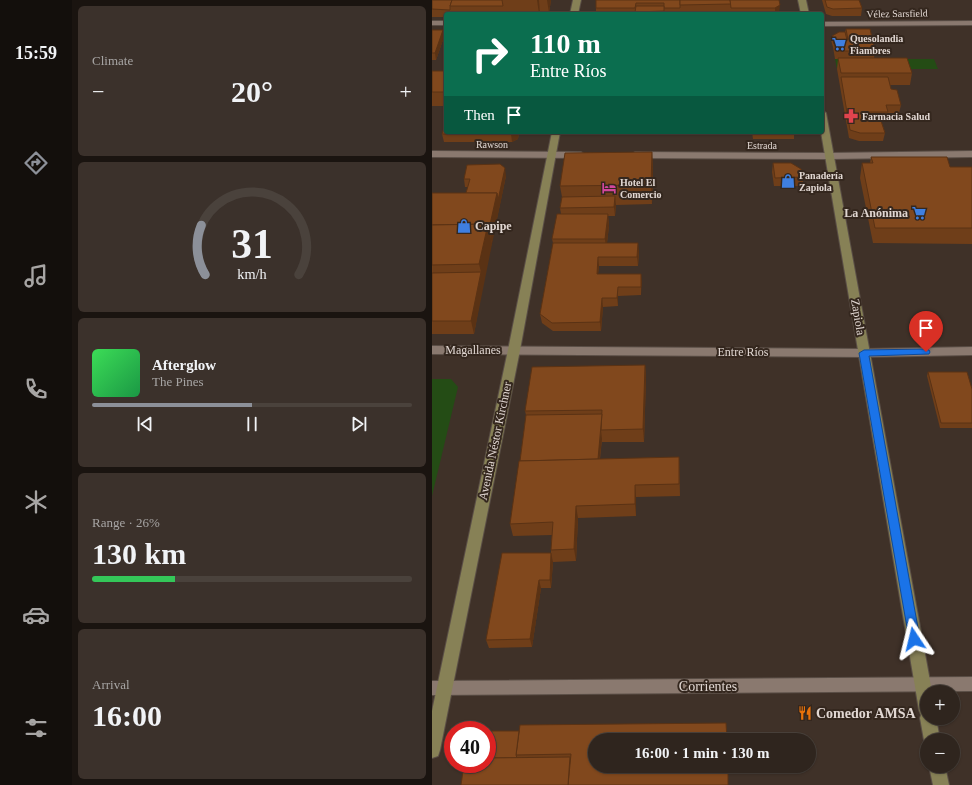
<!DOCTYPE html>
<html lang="en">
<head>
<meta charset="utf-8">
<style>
	:root { --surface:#2f251e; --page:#3b312b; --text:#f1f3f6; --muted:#a7a5a4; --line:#4a423c; --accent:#8c9099 }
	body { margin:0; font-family:"Times New Roman",serif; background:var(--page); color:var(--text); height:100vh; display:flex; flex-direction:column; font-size:15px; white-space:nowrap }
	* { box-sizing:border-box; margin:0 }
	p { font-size:13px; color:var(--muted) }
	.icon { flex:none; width:22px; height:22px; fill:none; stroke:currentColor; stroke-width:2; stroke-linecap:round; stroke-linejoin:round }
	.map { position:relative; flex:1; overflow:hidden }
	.side { display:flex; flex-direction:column; gap:6px; padding:6px; background:#1a1410; width:360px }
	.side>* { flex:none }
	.hud { position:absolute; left:12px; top:12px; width:380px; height:122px; border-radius:4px; box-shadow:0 1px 3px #0004,0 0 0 1px var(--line); background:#0b6e4f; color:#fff; overflow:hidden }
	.buttons { position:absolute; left:488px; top:685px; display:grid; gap:8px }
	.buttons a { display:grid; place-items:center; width:40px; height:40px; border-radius:50%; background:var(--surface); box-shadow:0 1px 3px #0004,0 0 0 1px var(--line); font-size:20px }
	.speed { position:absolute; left:12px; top:721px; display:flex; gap:8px; font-size:20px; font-weight:700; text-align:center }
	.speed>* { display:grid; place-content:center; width:52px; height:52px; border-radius:50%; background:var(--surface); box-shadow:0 1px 3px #0004,0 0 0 1px var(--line); line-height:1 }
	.speed .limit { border:6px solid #d22; background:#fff; color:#111 }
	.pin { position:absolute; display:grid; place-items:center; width:34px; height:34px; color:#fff; margin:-41px -17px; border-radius:50% 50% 50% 0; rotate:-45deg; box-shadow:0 0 4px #0007 }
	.pin .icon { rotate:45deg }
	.me { position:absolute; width:44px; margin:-22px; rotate:350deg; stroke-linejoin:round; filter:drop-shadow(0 0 3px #0008) }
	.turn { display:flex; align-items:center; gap:14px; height:84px; padding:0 20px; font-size:18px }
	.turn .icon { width:52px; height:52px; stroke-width:2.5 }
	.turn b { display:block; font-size:28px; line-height:34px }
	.then { display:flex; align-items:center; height:38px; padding:0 20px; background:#0003; gap:8px; font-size:15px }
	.big { font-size:30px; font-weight:700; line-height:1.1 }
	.side .tile { flex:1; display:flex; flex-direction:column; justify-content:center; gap:6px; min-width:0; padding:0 14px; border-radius:6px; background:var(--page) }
	.side .dial { align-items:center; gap:0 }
	.dial svg { height:104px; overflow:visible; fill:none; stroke:var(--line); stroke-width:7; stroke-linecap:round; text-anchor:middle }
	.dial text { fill:var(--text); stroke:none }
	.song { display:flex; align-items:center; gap:12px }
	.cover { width:48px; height:48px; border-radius:6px; background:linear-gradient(135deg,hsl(130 70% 55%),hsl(140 70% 35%)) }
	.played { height:4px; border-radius:2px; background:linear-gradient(90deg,var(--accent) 50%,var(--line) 50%) }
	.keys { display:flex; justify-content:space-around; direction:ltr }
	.heat { display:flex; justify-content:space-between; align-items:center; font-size:22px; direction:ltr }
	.charge { height:6px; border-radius:3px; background:linear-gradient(90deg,#34c759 26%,var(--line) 0) }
	.trip { position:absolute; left:156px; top:733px; width:228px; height:40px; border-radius:20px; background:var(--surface); box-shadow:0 1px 3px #0004,0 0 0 1px var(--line); font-weight:700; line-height:40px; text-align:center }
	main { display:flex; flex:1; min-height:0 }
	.tab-bar { display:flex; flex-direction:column; width:72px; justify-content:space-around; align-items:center; background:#130f0c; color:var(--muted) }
	.tab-bar .icon { width:28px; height:28px }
	.tab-bar .current { color:var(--accent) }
	.tab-bar b { font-size:18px; color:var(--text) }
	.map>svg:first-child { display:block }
</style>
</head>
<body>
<main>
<nav class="tab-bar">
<b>15:59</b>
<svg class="icon current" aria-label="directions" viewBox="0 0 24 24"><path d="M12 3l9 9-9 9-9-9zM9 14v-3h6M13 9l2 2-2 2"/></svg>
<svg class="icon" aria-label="music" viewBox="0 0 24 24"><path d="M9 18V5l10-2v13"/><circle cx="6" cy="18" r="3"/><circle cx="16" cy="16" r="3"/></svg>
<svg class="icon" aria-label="phone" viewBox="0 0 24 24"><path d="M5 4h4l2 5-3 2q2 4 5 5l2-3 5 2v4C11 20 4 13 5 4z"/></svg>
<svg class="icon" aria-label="climate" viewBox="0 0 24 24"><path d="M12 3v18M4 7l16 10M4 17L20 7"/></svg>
<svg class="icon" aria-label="car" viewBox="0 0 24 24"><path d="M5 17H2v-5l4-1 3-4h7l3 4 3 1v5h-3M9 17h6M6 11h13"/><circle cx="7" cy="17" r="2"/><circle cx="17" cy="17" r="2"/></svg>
<svg class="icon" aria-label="filters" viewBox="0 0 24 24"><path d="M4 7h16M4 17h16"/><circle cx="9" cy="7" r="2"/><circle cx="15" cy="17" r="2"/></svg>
</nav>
<section class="side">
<div class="tile"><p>Climate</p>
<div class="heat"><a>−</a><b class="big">20°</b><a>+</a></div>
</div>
<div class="tile dial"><svg viewBox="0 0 100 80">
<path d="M14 69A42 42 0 1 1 86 69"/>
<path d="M14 69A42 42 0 0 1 11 31" stroke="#8c9099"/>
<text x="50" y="56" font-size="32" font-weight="700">31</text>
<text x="50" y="72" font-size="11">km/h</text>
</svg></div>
<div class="tile">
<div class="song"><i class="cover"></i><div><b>Afterglow</b><p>The Pines</p></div></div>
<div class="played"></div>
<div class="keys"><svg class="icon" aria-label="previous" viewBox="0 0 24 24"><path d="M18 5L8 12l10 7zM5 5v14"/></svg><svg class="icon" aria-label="pause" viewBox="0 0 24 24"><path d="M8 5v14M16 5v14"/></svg><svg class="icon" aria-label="next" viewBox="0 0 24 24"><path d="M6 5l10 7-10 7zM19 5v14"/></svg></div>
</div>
<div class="tile"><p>Range · 26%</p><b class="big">130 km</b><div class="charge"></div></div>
<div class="tile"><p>Arrival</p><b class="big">16:00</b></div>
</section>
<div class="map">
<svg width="540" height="785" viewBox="0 0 540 785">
	<rect width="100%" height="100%" fill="#3f3128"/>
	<g fill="#244c15">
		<polygon points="403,59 502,59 506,69 405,69"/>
		<polygon points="0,379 19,379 26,387 0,496"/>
	</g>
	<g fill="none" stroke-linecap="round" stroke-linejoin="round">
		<defs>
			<g id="street">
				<rect x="0" y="21" width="14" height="4"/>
				<polygon points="540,21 540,25 390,26 390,22"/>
				<polygon points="0,151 149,152 154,155 149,158 0,157"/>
				<polygon points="540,151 540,157 397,159 203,158 198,155 203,152 397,153"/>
				<polygon points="0,346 432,349 540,347 540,355 432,357 0,354"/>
				<polygon points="540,677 540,691 0,695 0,681"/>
			</g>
			<g id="secondary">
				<polygon points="141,0 149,0 146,14 138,14"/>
				<polygon points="366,0 374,0 377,14 369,14"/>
				<polygon points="390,110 394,113 500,692 495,692 495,718 504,718 508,740 495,740 495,746 492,740 488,718 489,715 487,710 389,132"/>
				<polygon points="120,132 128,132 88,350 8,750 6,756 0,758 0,711 76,350"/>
				<polygon points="497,766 513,766 517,785 501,785"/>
			</g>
		</defs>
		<use href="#street" stroke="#5a4e46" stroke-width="2"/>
		<use href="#secondary" stroke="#5a4e46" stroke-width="2"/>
		<use href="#street" fill="#8a796f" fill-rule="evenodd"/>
		<use href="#secondary" fill="#878156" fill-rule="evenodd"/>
	</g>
	<g fill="#6f3e19">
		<polygon points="0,0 119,0 117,13 108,13 108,14 14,14 14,17 0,17"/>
		<polygon points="164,0 347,0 347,13 345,14 164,14"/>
		<polygon points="390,0 427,0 430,8 429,16 400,16 394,14"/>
		<polygon points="414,29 443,51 442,58 480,73 478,85 458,85 459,89 469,105 467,113 456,113 455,120 449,120 453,133 451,141 427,141 417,138 405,69 406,59 403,59 401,47 399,40 400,36 413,32"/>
		<polygon points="0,30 12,37 4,60 0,60"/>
		<rect x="0" y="71" width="14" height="35"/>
		<polygon points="87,132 86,139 80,142 12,142 10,134"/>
		<polygon points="320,132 362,132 362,139 321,139"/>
		<polygon points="220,152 221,171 220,204 184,205 183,216 176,216 177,226 175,243 207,251 206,266 167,266 166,274 209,274 209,295 186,296 186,306 171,307 169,331 121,331 110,323 108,314 121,243 120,239 129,214 128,208 130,197 128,186"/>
		<polygon points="439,157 518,167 540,167 540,244 441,243 428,178 430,163 438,163"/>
		<polygon points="341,163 371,177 371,186 342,186 340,172"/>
		<polygon points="74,176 51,284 42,334 0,334 0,193 34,193 36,187 33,187 32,179"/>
		<polygon points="213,365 214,378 212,442 170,442 170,439 168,459 247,457 248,496 204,497 204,516 146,518 144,561 121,562 119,588 109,588 100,647 57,648 54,640 119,553 119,550 120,535 81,536 78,524 88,461 94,415 93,411"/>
		<polygon points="496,372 540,389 540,428 508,428 495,376"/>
		<polygon points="55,731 296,785 29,785"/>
	</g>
	<g fill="#5a3214">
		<polygon points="105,0 107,0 108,14 107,14"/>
		<polygon points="115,0 119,0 117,13"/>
		<polygon points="348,5 347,13 345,14 343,14 343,8"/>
		<polygon points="11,30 12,37 4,60 3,53"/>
		<polygon points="82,132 87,132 86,139 80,142 79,134"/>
		<polygon points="220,152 221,171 220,204 219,185"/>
		<polygon points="73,168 74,176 60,244 57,229 65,193"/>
		<polygon points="183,196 184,205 183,216 182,207"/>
		<polygon points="176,214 177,226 174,251 173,239"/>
		<polygon points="56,224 60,244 42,334 39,321 49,272 47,264"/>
		<polygon points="206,243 207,251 206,266 205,257"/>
		<polygon points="166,257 167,266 165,283 165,274"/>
		<polygon points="209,274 210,282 209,295"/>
		<polygon points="186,287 186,306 185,298"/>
		<polygon points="170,298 171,307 169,331 168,322"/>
		<polygon points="213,365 214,378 212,442 211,429"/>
		<polygon points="169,430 170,439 166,471 165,463"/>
		<polygon points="203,485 204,497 204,516 203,504"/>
		<polygon points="144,506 146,518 144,561 142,549"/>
		<polygon points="119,553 121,562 119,588 118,580"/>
		<polygon points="107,580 109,588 100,647 98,639"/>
	</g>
	<g fill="#81481d" stroke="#5a3214">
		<polygon points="0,0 20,0 18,6 18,10 0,9"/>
		<polygon points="20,0 70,0 71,6 18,6"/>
		<polygon points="164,0 248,0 248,8 232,8 232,3 204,3 203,8 164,8"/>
		<polygon points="248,0 298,0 299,4 248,5"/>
		<polygon points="298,0 347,0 348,5 343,8 299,8"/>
		<polygon points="393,0 427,0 430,8 401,9 395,7"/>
		<polygon points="204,6 232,6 232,11 203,12"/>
		<polygon points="414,29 438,29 443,51 404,51 402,40 416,40"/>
		<polygon points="0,30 11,30 3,53 0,53"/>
		<polygon points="407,32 413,32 415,40 402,40 402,44 400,36"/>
		<polygon points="406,58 475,58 480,73 409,73"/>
		<rect x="0" y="71" width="14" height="21"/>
		<polygon points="409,77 456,77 459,89 465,90 469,105 454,105 456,112 437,112 439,118 448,118 453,133 428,133 418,130"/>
		<polygon points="14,122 14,132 82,132 79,134 10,134"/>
		<polygon points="220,152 219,185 128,186 133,153"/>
		<polygon points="439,157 515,157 518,167 540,167 540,228 443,228 430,163 441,163"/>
		<polygon points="341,163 359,163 369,169 371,177 343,178"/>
		<polygon points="68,164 73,168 66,200 65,193 34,193 38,179 32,179 35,165"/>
		<polygon points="0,193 65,193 57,229 56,224 0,225"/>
		<polygon points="183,196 182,207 128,208 130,197"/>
		<polygon points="125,214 176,214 173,239 120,239"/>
		<polygon points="56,224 47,264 0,265 0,225"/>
		<polygon points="121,243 206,243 205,257 166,257 165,274 209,274 209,287 186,287 185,298 170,298 168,322 120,323 108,314"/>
		<polygon points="49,272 39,321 0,321 0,273"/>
		<polygon points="213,365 211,429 169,430 170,410 93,411 100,367"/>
		<polygon points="496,372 535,372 540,389 540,423 509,423"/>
		<polygon points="170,414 166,459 88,461 94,415"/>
		<polygon points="247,457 247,484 203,485 203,504 144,506 142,549 119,550 121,522 78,524 87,461"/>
		<polygon points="70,553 119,553 118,580 107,580 98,639 54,640"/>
		<polygon points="294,723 295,740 163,740 163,766 296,766 296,785 136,785 139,754 84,755 88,725"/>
		<polygon points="55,731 87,731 84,755 85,758 55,758"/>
		<polygon points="138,757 136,785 29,785 32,764 55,764 55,758"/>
	</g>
	<polygon fill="#1a73e8" stroke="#114b97" points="494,349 497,350 498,352 497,354 437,356 488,639 486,643 482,644 478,643 477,639 427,353 432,350"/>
	<defs>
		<symbol id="supermarket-bare" viewBox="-9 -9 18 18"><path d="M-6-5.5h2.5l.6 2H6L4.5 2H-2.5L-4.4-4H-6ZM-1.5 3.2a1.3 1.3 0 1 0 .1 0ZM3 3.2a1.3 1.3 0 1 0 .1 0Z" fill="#3f7fe0" stroke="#34271e" stroke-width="2.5" paint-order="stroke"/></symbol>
		<symbol id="pharmacy-bare" viewBox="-9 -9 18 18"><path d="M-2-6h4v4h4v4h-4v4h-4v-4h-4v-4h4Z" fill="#e0444e" stroke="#34271e" stroke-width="2.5" paint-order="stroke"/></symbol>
		<symbol id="shop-bare" viewBox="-9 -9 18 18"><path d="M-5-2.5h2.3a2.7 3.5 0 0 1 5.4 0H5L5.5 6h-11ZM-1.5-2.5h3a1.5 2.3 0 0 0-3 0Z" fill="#3f7fe0" stroke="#34271e" stroke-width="2.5" paint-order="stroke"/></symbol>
		<symbol id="hotel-bare" viewBox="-9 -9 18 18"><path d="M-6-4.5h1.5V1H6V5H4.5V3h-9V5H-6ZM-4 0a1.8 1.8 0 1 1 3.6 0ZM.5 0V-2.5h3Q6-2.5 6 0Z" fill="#d1479c" stroke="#34271e" stroke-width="2.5" paint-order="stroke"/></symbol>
		<symbol id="restaurant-bare" viewBox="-9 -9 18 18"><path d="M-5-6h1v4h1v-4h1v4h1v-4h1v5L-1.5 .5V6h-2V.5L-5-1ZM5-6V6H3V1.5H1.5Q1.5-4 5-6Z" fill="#e8710a" stroke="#34271e" stroke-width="2.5" paint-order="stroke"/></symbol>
	</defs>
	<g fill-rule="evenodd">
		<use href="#supermarket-bare" x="397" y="34" width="20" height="20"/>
		<use href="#pharmacy-bare" x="409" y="106" width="20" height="20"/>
		<use href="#shop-bare" x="346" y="171" width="20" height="20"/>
		<use href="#hotel-bare" x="167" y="178" width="20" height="20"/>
		<use href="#supermarket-bare" x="477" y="203" width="20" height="20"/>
		<use href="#shop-bare" x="22" y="216" width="20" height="20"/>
		<use href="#restaurant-bare" x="363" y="703" width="20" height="20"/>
	</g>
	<g text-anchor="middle" stroke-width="4" stroke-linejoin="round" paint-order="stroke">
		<g font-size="10" fill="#e1d7d2" stroke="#34271e">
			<text transform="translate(465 13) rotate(-1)" y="4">Vélez Sarsfield</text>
			<text x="60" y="148">Rawson</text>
			<text x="330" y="149">Estrada</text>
		</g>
		<g font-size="10" font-weight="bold" fill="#e1d7d2" stroke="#34271e" text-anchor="start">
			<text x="418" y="42">Quesolandia<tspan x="418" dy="12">Fiambres</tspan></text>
			<text x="430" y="120">Farmacia Salud</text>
			<text x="367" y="179">Panadería<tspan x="367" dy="12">Zapiola</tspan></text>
			<text x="188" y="186">Hotel El<tspan x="188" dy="12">Comercio</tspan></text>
		</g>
		<g font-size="12" font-weight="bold" fill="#e1d7d2" stroke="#34271e" text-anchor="end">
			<text x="476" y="217">La Anónima</text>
			<text x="43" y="230" text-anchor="start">Capipe</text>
		</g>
		<g font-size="12" fill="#e1d7d2" stroke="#34271e">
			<text transform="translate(426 317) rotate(80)" y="4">Zapiola</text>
			<text x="41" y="354">Magallanes</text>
			<text x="311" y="356">Entre Ríos</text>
			<text transform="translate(63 441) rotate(-78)" y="4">Avenida Néstor Kirchner</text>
		</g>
		<g font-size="14" fill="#e1d7d2" stroke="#34271e">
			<text x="276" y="691">Corrientes</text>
		</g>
		<g font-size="14" font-weight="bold" fill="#e1d7d2" stroke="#34271e" text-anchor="start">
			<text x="384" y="718">Comedor AMSA</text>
		</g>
	</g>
</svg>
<div class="buttons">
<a>+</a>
<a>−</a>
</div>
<div class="speed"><div class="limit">40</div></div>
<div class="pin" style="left:494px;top:352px;background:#d93025"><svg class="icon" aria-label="arrive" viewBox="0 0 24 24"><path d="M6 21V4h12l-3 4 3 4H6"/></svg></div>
<svg class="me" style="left:482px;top:639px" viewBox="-20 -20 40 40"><path d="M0-17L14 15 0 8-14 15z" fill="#1a73e8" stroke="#fff" stroke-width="4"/></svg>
<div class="trip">16:00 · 1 min · 130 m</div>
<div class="hud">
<div class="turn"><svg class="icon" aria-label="right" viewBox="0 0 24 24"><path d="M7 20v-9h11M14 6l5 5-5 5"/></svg><div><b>110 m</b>Entre Ríos</div></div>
<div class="then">Then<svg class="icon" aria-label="arrive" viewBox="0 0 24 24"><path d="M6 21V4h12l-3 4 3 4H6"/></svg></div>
</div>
</div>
</main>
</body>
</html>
